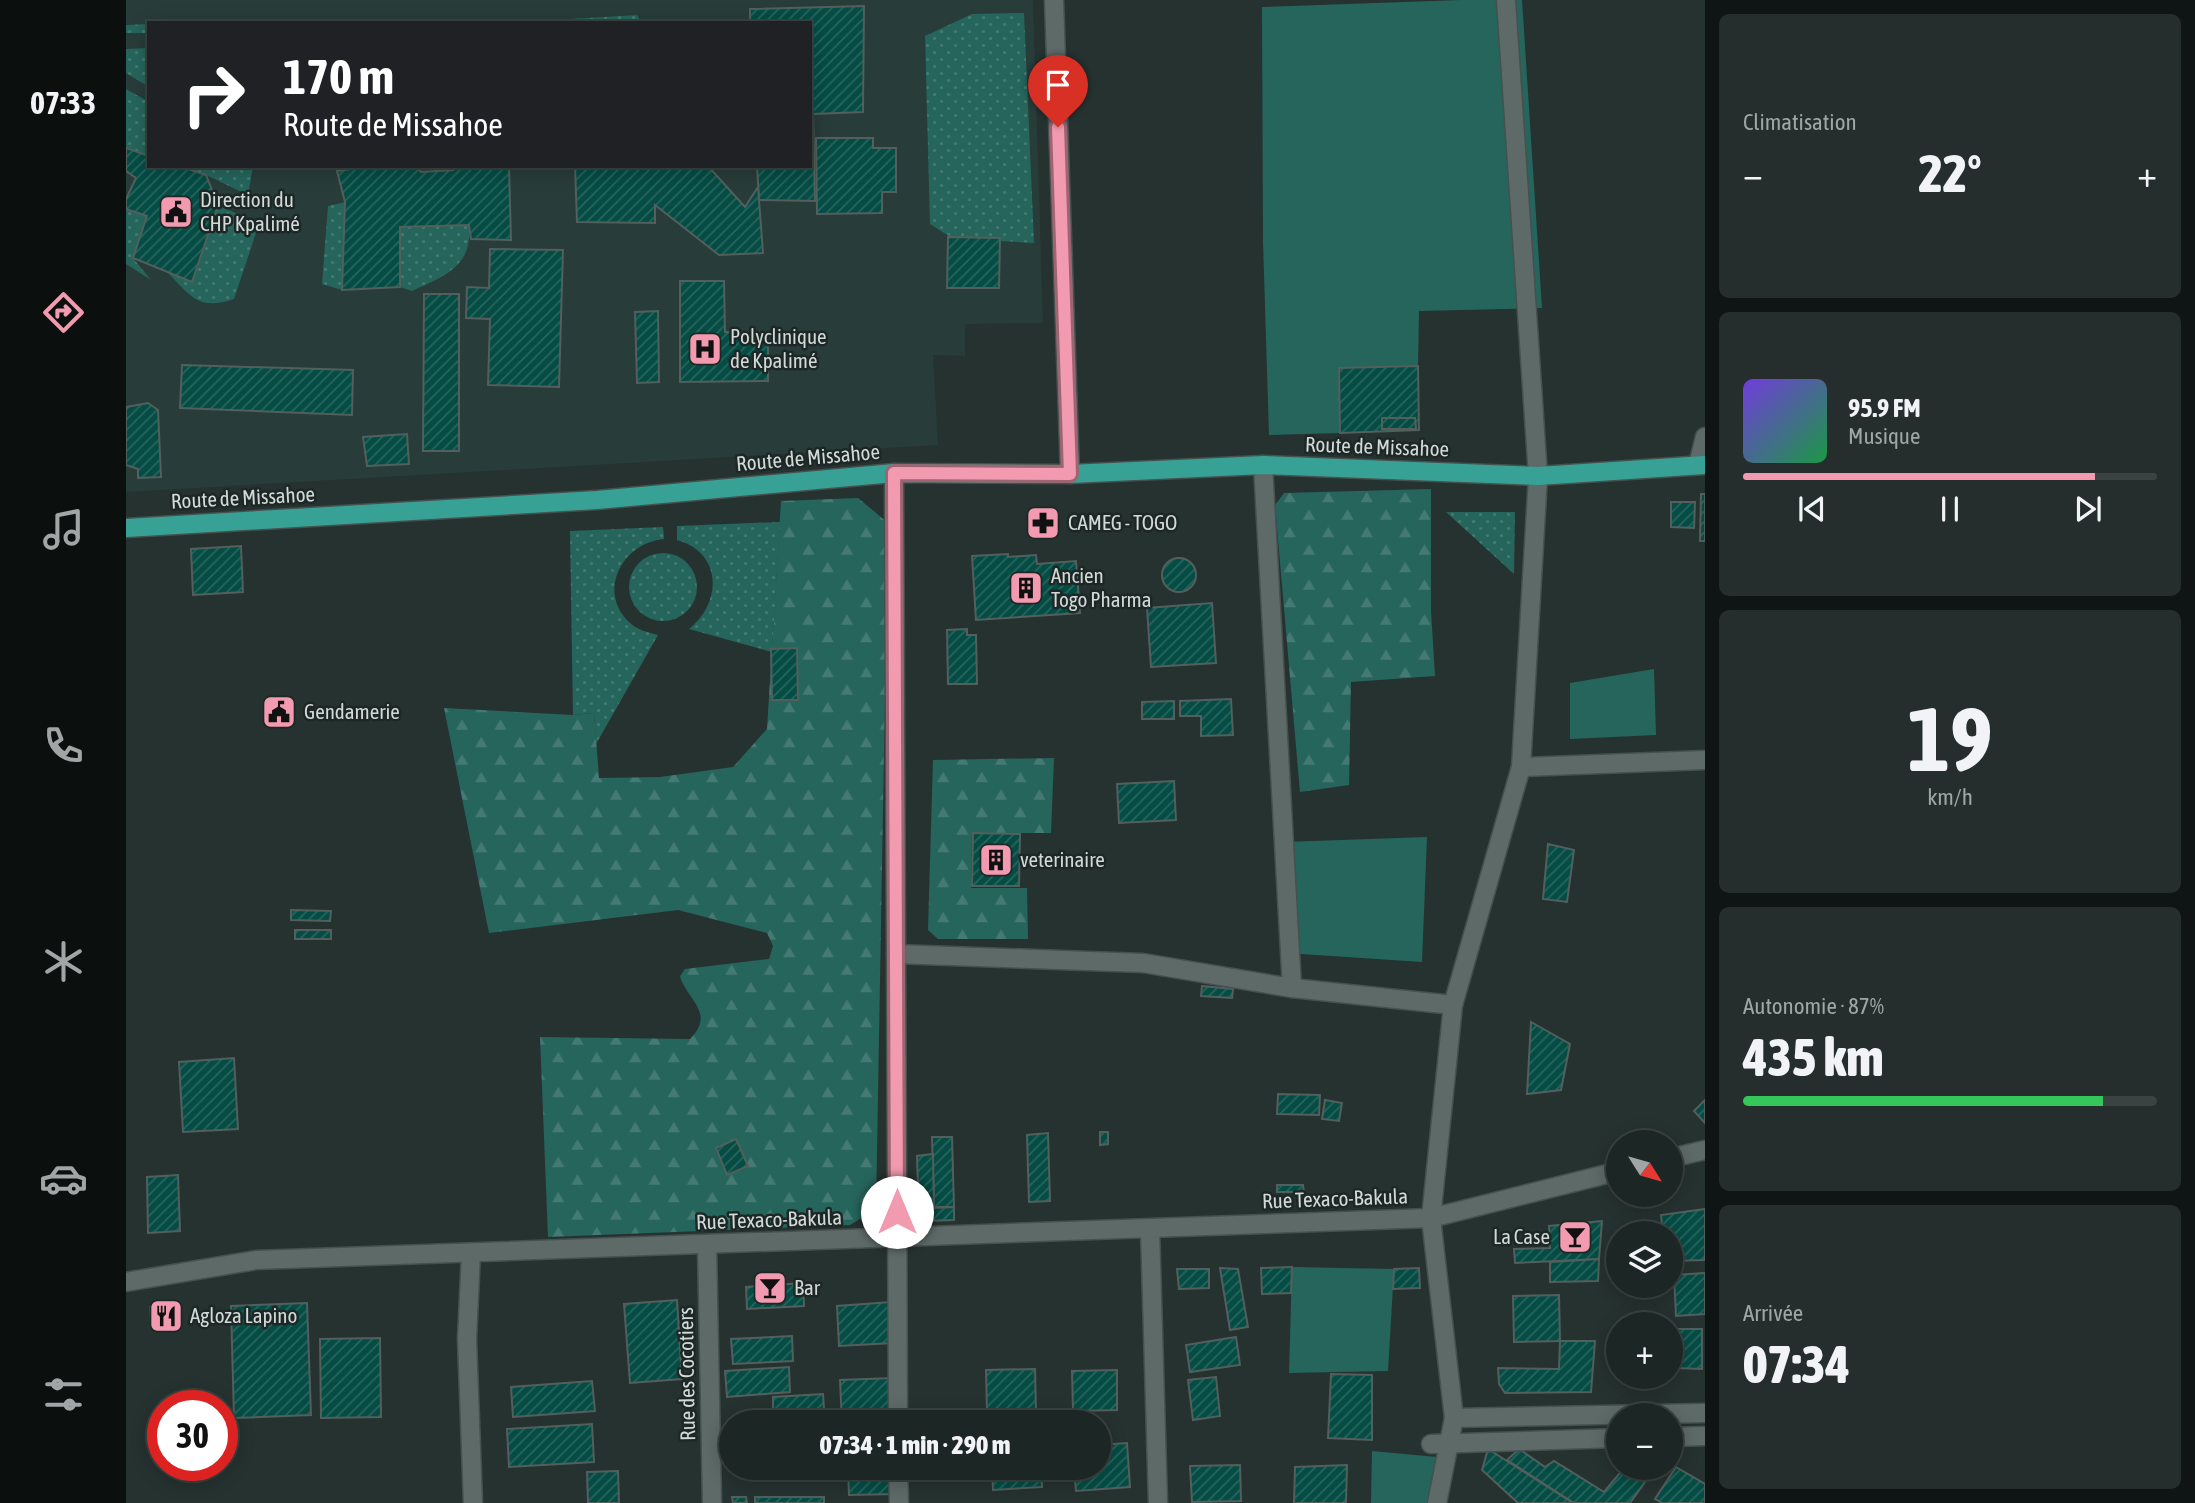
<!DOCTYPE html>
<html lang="fr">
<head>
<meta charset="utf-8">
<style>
	:root { --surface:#1c2624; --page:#252e2c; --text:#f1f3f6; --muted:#a0a5a6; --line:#3a4341; --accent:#f29ab0 }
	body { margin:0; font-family:"Asap Condensed",sans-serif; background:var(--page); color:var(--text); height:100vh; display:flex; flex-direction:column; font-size:26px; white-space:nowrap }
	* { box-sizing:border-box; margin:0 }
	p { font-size:23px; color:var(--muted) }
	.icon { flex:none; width:38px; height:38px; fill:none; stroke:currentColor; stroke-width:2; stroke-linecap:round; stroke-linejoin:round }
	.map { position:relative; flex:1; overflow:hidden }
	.drawer { display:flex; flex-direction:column; gap:14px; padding:14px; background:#0f1514; width:490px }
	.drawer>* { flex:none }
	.top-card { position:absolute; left:21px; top:21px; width:665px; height:147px; border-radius:0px; box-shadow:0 4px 18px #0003,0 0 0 2px var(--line); background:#202124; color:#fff; overflow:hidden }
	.needle { width:46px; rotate:127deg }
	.buttons { position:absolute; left:1480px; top:1130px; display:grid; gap:14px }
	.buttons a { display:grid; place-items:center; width:77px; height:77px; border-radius:50%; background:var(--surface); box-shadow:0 4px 18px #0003,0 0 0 2px var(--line); font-size:35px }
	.speed { position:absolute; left:21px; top:1390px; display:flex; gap:14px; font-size:35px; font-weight:700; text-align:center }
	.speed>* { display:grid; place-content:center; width:91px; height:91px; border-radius:50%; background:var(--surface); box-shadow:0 4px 18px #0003,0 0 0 2px var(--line); line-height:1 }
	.speed .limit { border:10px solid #d22; background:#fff; color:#111 }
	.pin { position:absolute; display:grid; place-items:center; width:60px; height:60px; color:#fff; margin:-72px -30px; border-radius:50% 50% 50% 0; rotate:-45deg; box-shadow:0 0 7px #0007 }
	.pin .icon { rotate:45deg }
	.me { position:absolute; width:77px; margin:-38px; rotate:0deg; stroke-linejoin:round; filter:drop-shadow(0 0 5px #0008) }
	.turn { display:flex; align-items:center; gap:24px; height:147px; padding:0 21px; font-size:32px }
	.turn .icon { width:91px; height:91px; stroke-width:2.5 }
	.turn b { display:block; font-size:49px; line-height:60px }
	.big { font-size:52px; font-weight:800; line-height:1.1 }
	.drawer .widget { flex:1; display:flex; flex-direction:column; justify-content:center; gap:10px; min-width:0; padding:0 24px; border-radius:10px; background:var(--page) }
	.drawer .dial { align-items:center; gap:0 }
	.dial b { font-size:91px; line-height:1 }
	.song { display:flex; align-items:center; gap:21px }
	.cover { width:84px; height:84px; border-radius:10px; background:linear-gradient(135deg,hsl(260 70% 55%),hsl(140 70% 35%)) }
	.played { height:7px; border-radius:4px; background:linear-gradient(90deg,var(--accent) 85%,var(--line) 85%) }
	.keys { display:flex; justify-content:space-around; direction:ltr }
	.heat { display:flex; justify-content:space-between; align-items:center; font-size:38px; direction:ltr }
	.charge { height:10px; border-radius:5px; background:linear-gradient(90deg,#34c759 87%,var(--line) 0) }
	.trip { position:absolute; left:593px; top:1410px; width:392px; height:70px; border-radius:35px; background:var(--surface); box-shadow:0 4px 18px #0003,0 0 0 2px var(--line); font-weight:800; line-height:70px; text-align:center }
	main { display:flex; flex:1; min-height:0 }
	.tabs { display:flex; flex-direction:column; width:126px; justify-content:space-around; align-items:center; background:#0b0f0e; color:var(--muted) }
	.tabs .icon { width:49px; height:49px }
	.tabs .selected { color:var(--accent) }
	.tabs b { font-size:32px; color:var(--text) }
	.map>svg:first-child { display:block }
</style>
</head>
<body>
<main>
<nav class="tabs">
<b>07:33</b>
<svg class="icon selected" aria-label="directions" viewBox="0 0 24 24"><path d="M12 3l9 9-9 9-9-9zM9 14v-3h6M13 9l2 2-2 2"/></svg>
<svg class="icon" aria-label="music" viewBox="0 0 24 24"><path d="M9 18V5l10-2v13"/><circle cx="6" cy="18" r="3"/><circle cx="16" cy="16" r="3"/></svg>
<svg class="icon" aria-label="phone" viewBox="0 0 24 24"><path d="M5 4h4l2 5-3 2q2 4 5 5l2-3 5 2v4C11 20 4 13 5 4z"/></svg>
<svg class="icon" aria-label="climate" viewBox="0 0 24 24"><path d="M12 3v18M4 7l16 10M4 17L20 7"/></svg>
<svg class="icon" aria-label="car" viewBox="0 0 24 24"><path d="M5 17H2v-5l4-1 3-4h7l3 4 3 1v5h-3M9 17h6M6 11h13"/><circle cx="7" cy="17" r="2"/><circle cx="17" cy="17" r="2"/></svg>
<svg class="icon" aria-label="filters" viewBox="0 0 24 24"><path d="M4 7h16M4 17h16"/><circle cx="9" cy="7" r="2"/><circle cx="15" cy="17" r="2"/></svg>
</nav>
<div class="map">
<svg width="1579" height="1503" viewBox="0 0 1579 1503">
	<defs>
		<pattern id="forest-firs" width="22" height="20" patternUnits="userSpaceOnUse" patternTransform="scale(1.75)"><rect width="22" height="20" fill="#25655c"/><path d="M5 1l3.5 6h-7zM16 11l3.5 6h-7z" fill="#447a73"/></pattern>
		<pattern id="garden-dots" width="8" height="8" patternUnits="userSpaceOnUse" patternTransform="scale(1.75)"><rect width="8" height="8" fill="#25655c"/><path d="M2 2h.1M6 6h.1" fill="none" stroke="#447a73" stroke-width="1.8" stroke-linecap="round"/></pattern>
		<pattern id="building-hatch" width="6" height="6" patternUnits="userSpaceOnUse" patternTransform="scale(1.75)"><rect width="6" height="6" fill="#044c44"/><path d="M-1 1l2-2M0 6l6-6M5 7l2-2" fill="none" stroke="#28655e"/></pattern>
	</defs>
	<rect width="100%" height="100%" fill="#263230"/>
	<path fill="#283c39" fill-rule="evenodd" d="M0 0H907L917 323 839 324V356L807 355 812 445 0 492ZM23 23H684V166H23Z"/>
	<g fill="#25655c">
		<polygon points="1335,0 1396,0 1416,308 1293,311 1292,366 1213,368 1214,433 1143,435 1137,242 1136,7"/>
		<polygon points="1528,669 1530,735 1444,739 1444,683"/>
		<polygon points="1301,837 1296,962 1160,953 1158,842"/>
		<polygon points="1166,1267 1268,1269 1262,1371 1163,1373"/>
		<polygon points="1246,1451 1311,1457 1305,1503 1245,1503"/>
	</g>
	<g fill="url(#forest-firs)">
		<polygon points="1305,489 1305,611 1309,676 1225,682 1223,785 1174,792 1149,505 1158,493"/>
		<path d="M732 498 762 523 750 1209 724 1225 422 1237 414 1037 564 1039C591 1012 559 998 554 976L559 969 643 959 647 946 641 933 552 910 363 933 318 708 447 715 468 713 473 778 534 777 607 767 641 729 655 501Z"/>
		<polygon points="928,758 925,833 846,833 845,888 901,888 902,939 812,939 802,930 807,760"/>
	</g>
	<g fill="url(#garden-dots)">
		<polygon points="898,13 908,243 826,238 804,224 799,36 846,14"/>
		<polygon points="511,15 516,23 411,23 411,21"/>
		<polygon points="23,24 23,33 0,33 0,25"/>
		<polygon points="23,48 23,87 0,73 0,49"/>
		<polygon points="0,89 23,102 23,156 0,148"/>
		<polygon points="54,166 127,166 122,195 80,175"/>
		<polygon points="219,202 216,290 196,284 202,206"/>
		<path d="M92 205 133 224 108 299C72 311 65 296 41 272L66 281Z"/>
		<polygon points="0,209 21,216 7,258 25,280 0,264"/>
		<path d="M343 225C347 266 319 276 286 291L274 287V227Z"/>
		<polygon points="1320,512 1389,512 1388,574"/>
		<path d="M654 522 646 652 563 629C596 603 597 553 551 540V526Z"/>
		<path d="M537 527 538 539C496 543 471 591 503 622 511 630 521 632 532 635L470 744 468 713 447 715 444 531Z"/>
		<circle cx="537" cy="587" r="34"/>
	</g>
	<g fill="url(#building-hatch)" stroke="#525f5c" stroke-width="2">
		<polygon points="738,6 737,112 687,114 689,201 633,200 631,166 684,166 684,23 624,23 624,9"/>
		<polygon points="690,138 747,138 747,148 770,148 770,192 756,192 756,213 691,214"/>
		<polygon points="0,148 23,156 23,166 54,166 80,175 92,205 66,282 7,258 21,216 0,209 0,199 10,178 0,171"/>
		<polygon points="246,166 290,166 295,172 327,170 327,166 383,166 385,240 345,239 343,225 274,227 274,287 216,290 219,202 211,171"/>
		<polygon points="449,166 582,166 619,207 632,187 637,253 593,255 529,205 529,223 451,222"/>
		<polygon points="822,237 874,238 873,288 821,288"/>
		<polygon points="364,249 437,250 433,387 362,385 364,319 340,318 341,287 363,288"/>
		<polygon points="554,281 598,281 599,332 642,332 642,381 554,382"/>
		<polygon points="298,294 333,294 333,451 297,451"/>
		<polygon points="532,311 533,382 511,383 509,312"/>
		<polygon points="56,365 227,370 226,415 54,408"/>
		<polygon points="1292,366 1293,430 1214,433 1213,368"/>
		<polygon points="22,403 32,410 35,477 12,478 12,469 0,465 0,407"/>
		<polygon points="1256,418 1289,418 1290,429 1256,429"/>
		<polygon points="281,434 283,464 241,466 237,437"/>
		<polygon points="1575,494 1579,494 1579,541 1574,541"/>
		<polygon points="1545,502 1569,502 1568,528 1545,527"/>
		<polygon points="115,546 117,592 67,595 65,549"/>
		<polygon points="882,554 882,557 910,555 911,564 950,561 954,613 850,620 846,556"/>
		<circle cx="1053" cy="575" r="17"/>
		<polygon points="1086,603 1090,663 1025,667 1021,608"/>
		<polygon points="841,629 841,635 850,635 851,684 822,684 821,630"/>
		<polygon points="671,648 672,700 646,700 645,649"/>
		<polygon points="1105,699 1107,735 1075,736 1075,716 1054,716 1054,701"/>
		<polygon points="1048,701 1048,719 1016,719 1016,702"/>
		<polygon points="1048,781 1050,820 993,823 991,784"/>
		<polygon points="847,833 894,834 893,886 846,886"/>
		<polygon points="1422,844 1448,850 1441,902 1417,899"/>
		<polygon points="165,910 205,911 204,921 165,920"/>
		<rect x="169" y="930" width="36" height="9"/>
		<polygon points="1076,986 1107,989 1106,998 1075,996"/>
		<polygon points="1405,1022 1444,1044 1435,1090 1401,1094"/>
		<polygon points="108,1058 112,1129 57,1132 53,1062"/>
		<polygon points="1152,1094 1194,1095 1193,1115 1151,1114"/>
		<polygon points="1199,1100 1216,1103 1213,1121 1196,1119"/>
		<polygon points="1579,1100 1579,1123 1568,1111"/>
		<polygon points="974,1132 982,1132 982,1144 974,1145"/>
		<polygon points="922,1133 924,1201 903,1202 901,1135"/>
		<polygon points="806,1137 826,1137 828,1207 808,1207"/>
		<polygon points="610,1139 622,1166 601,1175 590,1148"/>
		<polygon points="807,1154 808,1208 828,1207 828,1220 797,1221 793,1217 791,1156"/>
		<polygon points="52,1175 54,1231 22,1233 21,1177"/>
		<polygon points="1151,1185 1177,1185 1178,1192 1151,1192"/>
		<polygon points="1579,1209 1579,1260 1545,1261 1545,1234 1537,1234 1535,1215"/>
		<polygon points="1476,1221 1473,1259 1389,1263 1388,1249 1424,1248 1423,1226"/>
		<polygon points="1473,1259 1472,1281 1424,1282 1424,1262"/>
		<polygon points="1166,1267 1165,1293 1136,1294 1135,1268"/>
		<polygon points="1094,1268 1112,1269 1122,1327 1104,1330"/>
		<polygon points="1293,1268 1294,1288 1267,1289 1268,1269"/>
		<polygon points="1051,1269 1083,1269 1083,1288 1053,1289"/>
		<polygon points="1579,1273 1579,1314 1550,1316 1548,1275"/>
		<polygon points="677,1283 678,1306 621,1309 620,1287"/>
		<polygon points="1433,1295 1434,1341 1388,1342 1387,1296"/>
		<polygon points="551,1300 556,1379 504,1383 498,1304"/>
		<polygon points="765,1302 767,1343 713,1346 711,1306"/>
		<polygon points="181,1303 185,1415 108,1418 105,1306"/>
		<polygon points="51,1306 52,1325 25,1327 24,1307"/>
		<polygon points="1552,1329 1576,1329 1576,1369 1551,1368"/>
		<polygon points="666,1336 667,1361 607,1364 605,1339"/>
		<polygon points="1110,1337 1114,1365 1064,1372 1060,1345"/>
		<polygon points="254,1338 255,1417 195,1418 194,1339"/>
		<polygon points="1434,1341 1469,1341 1465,1392 1379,1393 1373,1384 1372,1368 1433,1369"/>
		<polygon points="663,1367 664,1392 601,1397 599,1371"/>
		<polygon points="909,1369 910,1411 861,1412 860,1370"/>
		<polygon points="991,1370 991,1410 947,1411 946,1371"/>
		<polygon points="1205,1374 1246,1375 1246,1440 1202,1438"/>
		<polygon points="1090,1377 1094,1416 1067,1420 1062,1380"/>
		<polygon points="767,1378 769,1422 716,1423 714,1380"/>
		<polygon points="466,1381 469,1411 387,1417 385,1387"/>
		<polygon points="697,1394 699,1423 647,1423 647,1397"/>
		<polygon points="466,1424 468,1462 383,1467 381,1429"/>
		<rect x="600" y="1434" width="6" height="14"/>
		<polygon points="1001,1443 1004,1487 950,1491 948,1468 973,1468 973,1445"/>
		<polygon points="1362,1449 1447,1503 1392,1503 1356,1470"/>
		<polygon points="1393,1449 1419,1467 1428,1461 1478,1492 1498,1468 1529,1468 1504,1503 1448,1503 1381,1460"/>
		<polygon points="1114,1465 1115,1501 1066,1502 1064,1466"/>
		<polygon points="1221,1465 1220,1503 1168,1503 1169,1467"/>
		<polygon points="1550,1467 1579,1484 1579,1503 1536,1503 1529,1499"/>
		<polygon points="722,1468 769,1468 770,1494 723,1495"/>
		<polygon points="866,1468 915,1468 916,1487 867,1490"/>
		<polygon points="492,1471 493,1503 462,1503 461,1472"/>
		<polygon points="606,1497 620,1497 621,1503 607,1503"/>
		<rect x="629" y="1497" width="69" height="6"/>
	</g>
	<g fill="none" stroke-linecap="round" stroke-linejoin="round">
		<defs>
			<g id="minor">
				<polyline points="928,0 944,474"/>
				<polyline points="1137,465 1166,988"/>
				<polyline points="1572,465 1579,437"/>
				<polyline points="768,473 772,1423"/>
				<polyline points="1395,767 1579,760"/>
				<polyline points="770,954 1017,963 1166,988 1327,1005"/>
				<polyline points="1545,1158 1579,1150"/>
				<polyline points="1024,1229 1032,1503"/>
				<polyline points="581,1245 586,1503"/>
				<polyline points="345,1253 341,1339 347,1503"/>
				<polyline points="0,1282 130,1260 1305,1218 1493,1171"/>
				<polyline points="1328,1418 1579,1413"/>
				<polyline points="1545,1437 1579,1436"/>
				<polyline points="1305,1444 1493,1438"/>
				<polyline points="772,1468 773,1503"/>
				<polyline points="1311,1503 1328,1418 1305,1218 1327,1005 1395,767 1412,476 1380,0"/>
			</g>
			<polyline id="major" points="0,528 471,500 768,473 944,474 1137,465 1412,476 1579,465"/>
		</defs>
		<use href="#minor" stroke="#46504e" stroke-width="21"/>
		<use href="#major" stroke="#46504e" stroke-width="21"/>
		<use href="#minor" stroke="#5d6a68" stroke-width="18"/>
		<use href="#major" stroke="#37a195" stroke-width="18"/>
	</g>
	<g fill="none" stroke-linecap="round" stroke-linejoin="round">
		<defs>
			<polyline id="route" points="771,1212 768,473 944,474 932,127"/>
		</defs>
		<use href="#route" stroke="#9d6472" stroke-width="18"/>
		<use href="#route" stroke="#f29ab0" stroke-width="12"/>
	</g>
	<defs>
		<symbol id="civic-square" viewBox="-11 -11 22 22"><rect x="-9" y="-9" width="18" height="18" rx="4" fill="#f29ab0" stroke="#1d2826"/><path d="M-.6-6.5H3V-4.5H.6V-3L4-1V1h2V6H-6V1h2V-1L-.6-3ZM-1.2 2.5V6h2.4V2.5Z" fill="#111"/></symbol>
		<symbol id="hospital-square" viewBox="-11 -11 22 22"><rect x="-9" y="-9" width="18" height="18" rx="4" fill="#f29ab0" stroke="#1d2826"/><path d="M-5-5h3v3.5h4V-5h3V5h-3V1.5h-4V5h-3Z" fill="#111"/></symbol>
		<symbol id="pharmacy-square" viewBox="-11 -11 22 22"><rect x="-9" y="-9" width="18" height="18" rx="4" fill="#f29ab0" stroke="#1d2826"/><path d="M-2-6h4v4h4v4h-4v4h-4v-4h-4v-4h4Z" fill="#111"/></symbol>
		<symbol id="building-square" viewBox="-11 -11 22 22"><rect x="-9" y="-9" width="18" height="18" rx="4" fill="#f29ab0" stroke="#1d2826"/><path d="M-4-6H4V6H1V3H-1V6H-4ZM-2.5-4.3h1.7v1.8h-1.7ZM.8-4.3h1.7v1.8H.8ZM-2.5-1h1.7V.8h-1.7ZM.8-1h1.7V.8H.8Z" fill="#111"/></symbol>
		<symbol id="bar-square" viewBox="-11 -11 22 22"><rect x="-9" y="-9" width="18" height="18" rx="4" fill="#f29ab0" stroke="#1d2826"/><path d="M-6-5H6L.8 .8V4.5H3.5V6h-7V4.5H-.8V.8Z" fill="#111"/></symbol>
		<symbol id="restaurant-square" viewBox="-11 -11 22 22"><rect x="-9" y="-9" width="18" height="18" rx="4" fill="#f29ab0" stroke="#1d2826"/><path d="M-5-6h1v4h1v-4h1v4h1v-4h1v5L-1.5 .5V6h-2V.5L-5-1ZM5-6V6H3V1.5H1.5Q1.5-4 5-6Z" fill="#111"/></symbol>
	</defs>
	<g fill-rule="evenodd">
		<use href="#civic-square" x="31" y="193" width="38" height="38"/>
		<use href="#hospital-square" x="560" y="330" width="38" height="38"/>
		<use href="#pharmacy-square" x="898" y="504" width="38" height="38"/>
		<use href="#building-square" x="881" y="569" width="38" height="38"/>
		<use href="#civic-square" x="134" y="693" width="38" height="38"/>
		<use href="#building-square" x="851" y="841" width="38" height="38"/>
		<use href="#bar-square" x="1430" y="1218" width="38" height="38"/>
		<use href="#bar-square" x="625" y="1269" width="38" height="38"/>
		<use href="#restaurant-square" x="21" y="1297" width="38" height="38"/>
	</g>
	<g text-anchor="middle" stroke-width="5" stroke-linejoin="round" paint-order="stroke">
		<g font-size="21" fill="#d2dad8" stroke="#1d2826" text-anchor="start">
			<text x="74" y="207">Direction du<tspan x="74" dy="24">CHP Kpalimé</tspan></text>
			<text x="604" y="344">Polyclinique<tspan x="604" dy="24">de Kpalimé</tspan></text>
			<text x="942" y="530">CAMEG - TOGO</text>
			<text x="925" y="583">Ancien<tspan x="925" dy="24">Togo Pharma</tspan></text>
			<text x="178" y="719">Gendamerie</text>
			<text x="894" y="867">veterinaire</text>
			<text x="1424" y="1244" text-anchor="end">La Case</text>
			<text x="668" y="1295">Bar</text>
			<text x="64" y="1323">Agloza Lapino</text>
		</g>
		<g font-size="21" fill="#d2dad8" stroke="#1d2826">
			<text transform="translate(1251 447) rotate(2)" y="7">Route de Missahoe</text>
			<text transform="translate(682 458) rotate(-5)" y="7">Route de Missahoe</text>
			<text transform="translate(117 498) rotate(-3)" y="7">Route de Missahoe</text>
			<text transform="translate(1209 1199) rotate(-2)" y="7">Rue Texaco-Bakula</text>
			<text transform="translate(643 1220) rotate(-2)" y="7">Rue Texaco-Bakula</text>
			<text transform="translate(561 1374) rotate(-91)" y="7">Rue des Cocotiers</text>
		</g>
	</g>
</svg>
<div class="buttons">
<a><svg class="needle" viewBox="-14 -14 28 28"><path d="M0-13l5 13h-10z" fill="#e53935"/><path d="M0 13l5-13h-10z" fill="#a0a5a6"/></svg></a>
<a><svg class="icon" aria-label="layers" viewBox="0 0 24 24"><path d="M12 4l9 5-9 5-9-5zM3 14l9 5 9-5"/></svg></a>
<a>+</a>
<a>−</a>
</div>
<div class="speed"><div class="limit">30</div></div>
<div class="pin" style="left:932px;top:127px;background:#d93025"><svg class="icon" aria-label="arrive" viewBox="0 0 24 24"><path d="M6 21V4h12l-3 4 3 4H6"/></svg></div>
<svg class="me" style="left:771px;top:1212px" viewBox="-20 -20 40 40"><circle r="19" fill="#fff"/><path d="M0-13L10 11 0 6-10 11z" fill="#f29ab0"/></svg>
<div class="trip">07:34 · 1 min · 290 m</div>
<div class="top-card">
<div class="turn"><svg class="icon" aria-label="right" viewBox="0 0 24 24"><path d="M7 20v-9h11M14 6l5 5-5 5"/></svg><div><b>170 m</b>Route de Missahoe</div></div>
</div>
</div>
<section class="drawer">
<div class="widget"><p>Climatisation</p>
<div class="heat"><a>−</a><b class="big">22°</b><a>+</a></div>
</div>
<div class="widget">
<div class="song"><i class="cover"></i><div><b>95.9 FM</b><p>Musique</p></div></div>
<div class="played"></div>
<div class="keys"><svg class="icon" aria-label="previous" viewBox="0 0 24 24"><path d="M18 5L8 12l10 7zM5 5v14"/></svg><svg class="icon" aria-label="pause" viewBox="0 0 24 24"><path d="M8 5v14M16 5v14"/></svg><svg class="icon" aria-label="next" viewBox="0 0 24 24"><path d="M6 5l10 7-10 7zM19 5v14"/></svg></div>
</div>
<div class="widget dial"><b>19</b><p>km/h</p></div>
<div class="widget"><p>Autonomie · 87%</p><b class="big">435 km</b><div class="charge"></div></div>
<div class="widget"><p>Arrivée</p><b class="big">07:34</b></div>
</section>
</main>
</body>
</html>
